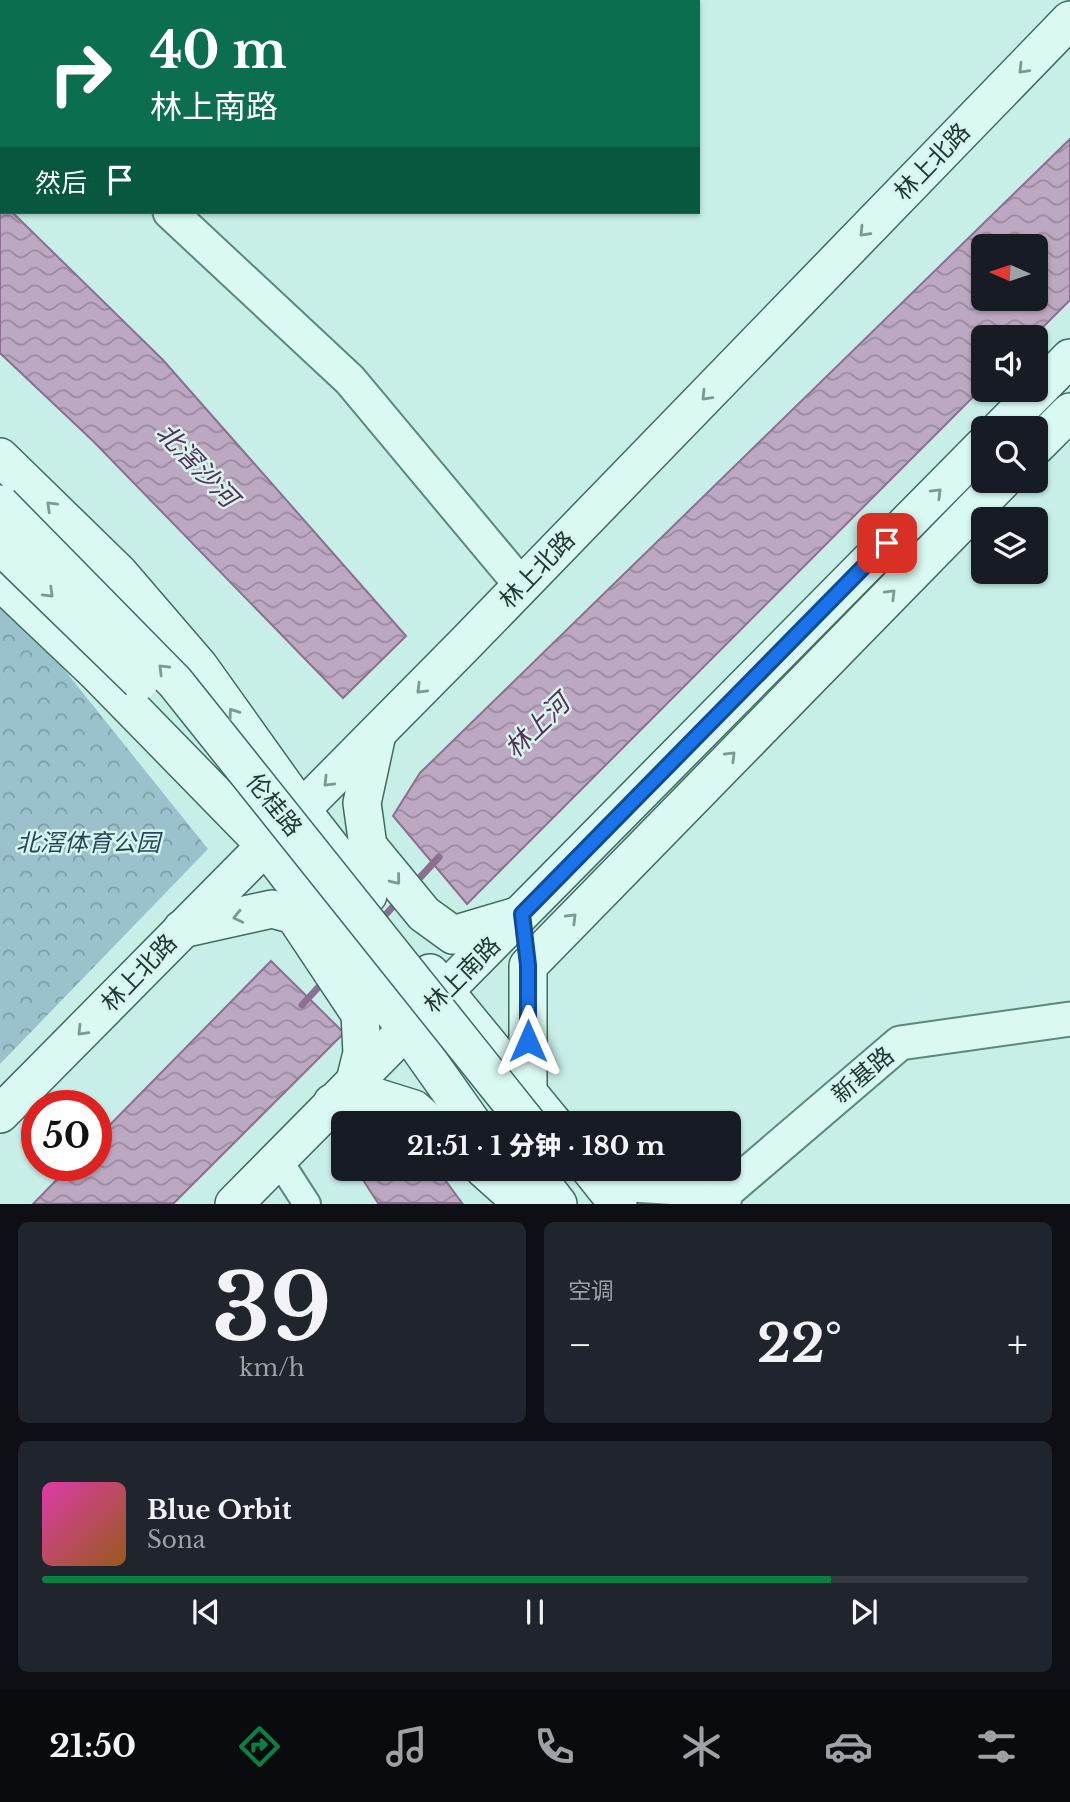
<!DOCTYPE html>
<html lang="zh">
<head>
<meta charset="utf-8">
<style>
	:root { --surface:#171b24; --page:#20242c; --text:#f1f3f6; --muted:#9ea1a6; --line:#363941; --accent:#0b8043 }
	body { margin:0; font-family:"Libre Baskerville","Noto Sans SC",serif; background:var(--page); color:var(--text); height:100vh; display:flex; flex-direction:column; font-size:26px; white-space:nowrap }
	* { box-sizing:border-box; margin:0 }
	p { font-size:23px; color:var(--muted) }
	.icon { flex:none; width:38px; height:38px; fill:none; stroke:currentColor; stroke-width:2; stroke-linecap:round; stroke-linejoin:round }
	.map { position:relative; height:1204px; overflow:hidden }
	.drawer { display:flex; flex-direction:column; gap:18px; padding:18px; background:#0d0f14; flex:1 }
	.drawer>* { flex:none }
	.top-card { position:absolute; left:0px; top:0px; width:700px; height:214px; box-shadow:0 2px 5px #0004; background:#0b6e4f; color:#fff; overflow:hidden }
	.needle { width:46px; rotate:273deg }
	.fabs { position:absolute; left:971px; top:234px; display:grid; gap:14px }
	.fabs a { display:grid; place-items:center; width:77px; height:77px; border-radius:10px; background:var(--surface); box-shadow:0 2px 5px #0004; font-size:35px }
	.speed { position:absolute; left:21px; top:1090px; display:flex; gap:14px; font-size:35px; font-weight:700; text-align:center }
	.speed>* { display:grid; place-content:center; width:91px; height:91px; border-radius:50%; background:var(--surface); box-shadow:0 2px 5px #0004; line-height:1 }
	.speed .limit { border:10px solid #d22; background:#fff; color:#111 }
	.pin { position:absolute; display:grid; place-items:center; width:60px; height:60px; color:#fff; margin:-30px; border-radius:14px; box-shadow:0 4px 10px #0006 }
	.me { position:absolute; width:77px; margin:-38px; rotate:0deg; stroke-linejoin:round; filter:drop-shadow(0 0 5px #0008) }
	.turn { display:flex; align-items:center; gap:24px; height:147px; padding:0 35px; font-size:32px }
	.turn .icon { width:91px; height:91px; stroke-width:2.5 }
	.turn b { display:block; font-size:49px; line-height:60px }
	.then { display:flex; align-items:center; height:66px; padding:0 35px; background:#0003; gap:14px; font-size:26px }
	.big { font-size:52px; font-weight:800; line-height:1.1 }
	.drawer .card { flex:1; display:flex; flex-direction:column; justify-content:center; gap:10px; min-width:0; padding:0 24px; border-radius:10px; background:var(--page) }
	.drawer .dial { align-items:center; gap:0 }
	.dial b { font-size:91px; line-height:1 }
	.song { display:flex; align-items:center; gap:21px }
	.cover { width:84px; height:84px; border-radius:10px; background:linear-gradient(135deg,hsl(320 70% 55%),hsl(30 70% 35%)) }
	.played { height:7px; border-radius:4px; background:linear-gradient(90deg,var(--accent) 80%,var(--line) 80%) }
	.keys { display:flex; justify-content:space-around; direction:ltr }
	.heat { display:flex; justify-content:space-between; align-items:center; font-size:38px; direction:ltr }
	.drawer .tiles { flex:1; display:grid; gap:18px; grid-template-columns:1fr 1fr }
	.card:last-child { grid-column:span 2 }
	.trip { position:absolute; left:331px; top:1111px; width:410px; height:70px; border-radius:10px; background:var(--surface); box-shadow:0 2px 5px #0004; font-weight:800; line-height:70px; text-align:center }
	.tab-bar { display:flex; height:112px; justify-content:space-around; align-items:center; background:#090b0e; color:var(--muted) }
	.tab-bar .icon { width:49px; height:49px }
	.tab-bar .active { color:var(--accent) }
	.tab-bar b { font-size:32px; color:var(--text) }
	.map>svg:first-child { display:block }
</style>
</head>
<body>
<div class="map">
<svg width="1070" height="1204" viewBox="0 0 1070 1204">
	<defs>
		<pattern id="park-crowns" width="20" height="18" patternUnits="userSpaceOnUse" patternTransform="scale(1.75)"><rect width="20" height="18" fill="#9bc1cc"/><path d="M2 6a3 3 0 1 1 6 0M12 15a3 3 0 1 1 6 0" fill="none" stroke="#7e9ea6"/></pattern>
		<pattern id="water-waves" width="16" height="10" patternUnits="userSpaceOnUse" patternTransform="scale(1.75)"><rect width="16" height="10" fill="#bda8c2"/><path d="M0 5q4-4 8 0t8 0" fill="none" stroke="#998a9e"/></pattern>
	</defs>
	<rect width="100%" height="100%" fill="#c7eee7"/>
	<polygon fill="url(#park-crowns)" points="0,598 18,612 208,849 0,1064"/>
	<g fill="url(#water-waves)" stroke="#8c6f91" stroke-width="2" fill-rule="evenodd">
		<path d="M1070 139V300L1032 338H984L983 387 467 904 393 816 420 773ZM984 247H1036V299H984Z"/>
		<polygon points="0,201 2,212 12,212 163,360 406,636 343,698 93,441 0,353"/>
		<polygon points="271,961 344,1033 174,1203 33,1204 70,1166 96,1166 96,1139"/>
		<polygon points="377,1169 437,1169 462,1203 378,1203 363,1180"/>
	</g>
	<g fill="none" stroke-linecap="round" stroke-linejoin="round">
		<g stroke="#8c6f91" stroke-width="7">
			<polyline points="414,884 439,857"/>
			<polyline points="378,923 399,900"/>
			<polyline points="302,1005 325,980"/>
		</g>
		<defs>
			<polyline id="minor" points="278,1159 307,1204"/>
			<g id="tertiary">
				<polyline points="0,66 2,68"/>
				<polyline points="170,212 350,380 522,586"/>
				<polyline points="601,1183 727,1191"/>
				<polyline points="723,1204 727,1191 900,1043 1070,1019"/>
			</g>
			<g id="secondary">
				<polyline points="1000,429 1070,358"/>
				<polyline points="1036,446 1070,412"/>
				<polyline points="0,457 119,573 199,666 301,809 368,895"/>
				<polyline points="0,581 97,673 265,845 406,1029 473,1124"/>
				<polyline points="377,734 362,803 368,846 424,914 453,935 517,916"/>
				<polyline points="182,929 272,909 294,915 360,1014 362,1053 355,1081"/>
				<polyline points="430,973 554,1124"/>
				<polyline points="528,1092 528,966 1002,481"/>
				<polyline points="332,1103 366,1094 414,1109 431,1124"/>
				<polyline points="0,1114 465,644 1070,20"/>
				<polyline points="484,1169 523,1204"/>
				<polyline points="531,1169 558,1204"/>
				<polyline points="590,1169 618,1204"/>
				<polyline points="234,1204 984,445"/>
			</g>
		</defs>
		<use href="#minor" stroke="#5c8a79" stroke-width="30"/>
		<use href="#tertiary" stroke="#5c8a79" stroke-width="37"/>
		<use href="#secondary" stroke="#3f6c5a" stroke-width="40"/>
		<use href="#minor" stroke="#daf9f3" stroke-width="26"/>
		<use href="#tertiary" stroke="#daf9f3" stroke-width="33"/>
		<use href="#secondary" stroke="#daf9f3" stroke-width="37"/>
		<defs>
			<g id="secondary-bridge">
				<polyline points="0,504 175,682 528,1124"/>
				<polyline points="0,545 140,681"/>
			</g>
		</defs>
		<use href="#secondary-bridge" stroke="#3f6c5a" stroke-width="40" stroke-linecap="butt"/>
		<use href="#secondary-bridge" stroke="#daf9f3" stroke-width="37"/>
	</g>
	<defs><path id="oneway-chevron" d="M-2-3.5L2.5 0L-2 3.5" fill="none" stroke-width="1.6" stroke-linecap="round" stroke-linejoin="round" transform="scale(1.75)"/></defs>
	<g stroke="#7d9a91">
		<use href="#oneway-chevron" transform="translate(1023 69) rotate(134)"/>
		<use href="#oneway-chevron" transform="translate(864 232) rotate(134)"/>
		<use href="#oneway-chevron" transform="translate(706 396) rotate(134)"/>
		<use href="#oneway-chevron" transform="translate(937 493) rotate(-45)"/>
		<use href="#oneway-chevron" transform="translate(51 506) rotate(-136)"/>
		<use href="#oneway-chevron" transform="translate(49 593) rotate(44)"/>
		<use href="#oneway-chevron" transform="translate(891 594) rotate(-45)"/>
		<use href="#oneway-chevron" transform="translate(163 669) rotate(-135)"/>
		<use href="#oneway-chevron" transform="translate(421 689) rotate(135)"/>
		<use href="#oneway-chevron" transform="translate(233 713) rotate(-125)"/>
		<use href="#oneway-chevron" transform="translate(731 756) rotate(-45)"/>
		<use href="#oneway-chevron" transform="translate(328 782) rotate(135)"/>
		<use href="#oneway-chevron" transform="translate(396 880) rotate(51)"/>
		<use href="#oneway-chevron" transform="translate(238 917) rotate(167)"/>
		<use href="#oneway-chevron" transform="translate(572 918) rotate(-45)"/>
		<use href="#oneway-chevron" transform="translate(82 1031) rotate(134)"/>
	</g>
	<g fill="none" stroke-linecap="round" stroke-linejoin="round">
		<defs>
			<polyline id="route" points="528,1041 528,965 522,914 887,543"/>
		</defs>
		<use href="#route" stroke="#114b97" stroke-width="18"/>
		<use href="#route" stroke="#1a73e8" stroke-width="12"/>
	</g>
	<g text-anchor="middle" stroke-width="5" stroke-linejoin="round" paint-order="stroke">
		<g font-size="24" fill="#203a2f" stroke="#d7f5f0">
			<text transform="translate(932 162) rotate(-46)" y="8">林上北路</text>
			<text transform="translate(537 570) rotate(-46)" y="8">林上北路</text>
			<text transform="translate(274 805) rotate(51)" y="8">伦桂路</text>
			<text transform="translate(139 973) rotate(-46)" y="8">林上北路</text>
			<text transform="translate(462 975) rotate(-45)" y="8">林上南路</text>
			<text transform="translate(863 1075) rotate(-40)" y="8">新基路</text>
		</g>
		<g font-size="24" font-style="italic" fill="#274556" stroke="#d7f5f0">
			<text x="88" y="851">北滘体育公园</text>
		</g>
		<g font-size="26" font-style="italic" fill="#5a2f58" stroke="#d7f5f0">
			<text transform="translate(197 465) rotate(46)" y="9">北滘沙河</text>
			<text transform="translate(537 726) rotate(-44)" y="9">林上河</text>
		</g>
	</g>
</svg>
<div class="fabs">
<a><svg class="needle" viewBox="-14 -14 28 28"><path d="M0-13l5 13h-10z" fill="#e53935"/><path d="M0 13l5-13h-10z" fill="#9ea1a6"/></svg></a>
<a><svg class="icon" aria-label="sound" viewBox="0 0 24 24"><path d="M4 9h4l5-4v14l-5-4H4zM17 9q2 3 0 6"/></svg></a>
<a><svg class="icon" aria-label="search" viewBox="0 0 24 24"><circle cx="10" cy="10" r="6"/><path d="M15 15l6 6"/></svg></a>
<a><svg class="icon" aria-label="layers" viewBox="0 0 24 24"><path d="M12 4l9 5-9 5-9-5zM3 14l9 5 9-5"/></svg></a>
</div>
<div class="speed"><div class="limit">50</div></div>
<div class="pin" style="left:887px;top:543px;background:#d93025"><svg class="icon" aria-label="arrive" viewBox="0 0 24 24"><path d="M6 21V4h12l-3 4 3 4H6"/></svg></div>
<svg class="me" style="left:528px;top:1041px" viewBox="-20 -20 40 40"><path d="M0-17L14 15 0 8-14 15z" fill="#1a73e8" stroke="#fff" stroke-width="4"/></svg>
<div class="trip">21:51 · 1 分钟 · 180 m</div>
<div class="top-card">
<div class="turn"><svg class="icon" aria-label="right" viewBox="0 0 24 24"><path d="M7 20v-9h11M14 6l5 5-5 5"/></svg><div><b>40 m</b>林上南路</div></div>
<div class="then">然后<svg class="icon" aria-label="arrive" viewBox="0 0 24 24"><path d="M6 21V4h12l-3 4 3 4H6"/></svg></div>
</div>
</div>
<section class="drawer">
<div class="tiles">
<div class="card dial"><b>39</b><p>km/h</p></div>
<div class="card"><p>空调</p>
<div class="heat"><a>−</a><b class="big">22°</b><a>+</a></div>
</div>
<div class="card">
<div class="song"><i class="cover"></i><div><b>Blue Orbit</b><p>Sona</p></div></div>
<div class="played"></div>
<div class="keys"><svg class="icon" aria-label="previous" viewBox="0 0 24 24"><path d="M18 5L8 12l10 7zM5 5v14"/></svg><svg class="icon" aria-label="pause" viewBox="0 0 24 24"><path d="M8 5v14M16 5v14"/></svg><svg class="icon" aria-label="next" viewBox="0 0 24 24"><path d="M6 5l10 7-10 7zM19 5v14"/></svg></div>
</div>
</div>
</section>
<nav class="tab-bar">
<b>21:50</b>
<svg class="icon active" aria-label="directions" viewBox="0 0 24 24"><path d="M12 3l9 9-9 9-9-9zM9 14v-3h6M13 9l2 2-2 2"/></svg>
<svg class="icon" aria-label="music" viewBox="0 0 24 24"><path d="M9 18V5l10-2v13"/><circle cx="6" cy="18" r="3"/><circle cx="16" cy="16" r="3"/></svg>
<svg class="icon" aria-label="phone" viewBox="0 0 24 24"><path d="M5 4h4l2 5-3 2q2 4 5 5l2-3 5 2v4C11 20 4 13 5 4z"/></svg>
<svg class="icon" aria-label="climate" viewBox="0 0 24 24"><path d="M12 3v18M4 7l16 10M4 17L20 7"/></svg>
<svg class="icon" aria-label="car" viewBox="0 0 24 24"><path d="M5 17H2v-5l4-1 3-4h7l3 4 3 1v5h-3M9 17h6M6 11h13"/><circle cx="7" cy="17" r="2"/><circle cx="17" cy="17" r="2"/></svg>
<svg class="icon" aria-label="filters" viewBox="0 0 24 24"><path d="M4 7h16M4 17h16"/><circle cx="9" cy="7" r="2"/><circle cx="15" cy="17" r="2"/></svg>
</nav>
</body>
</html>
